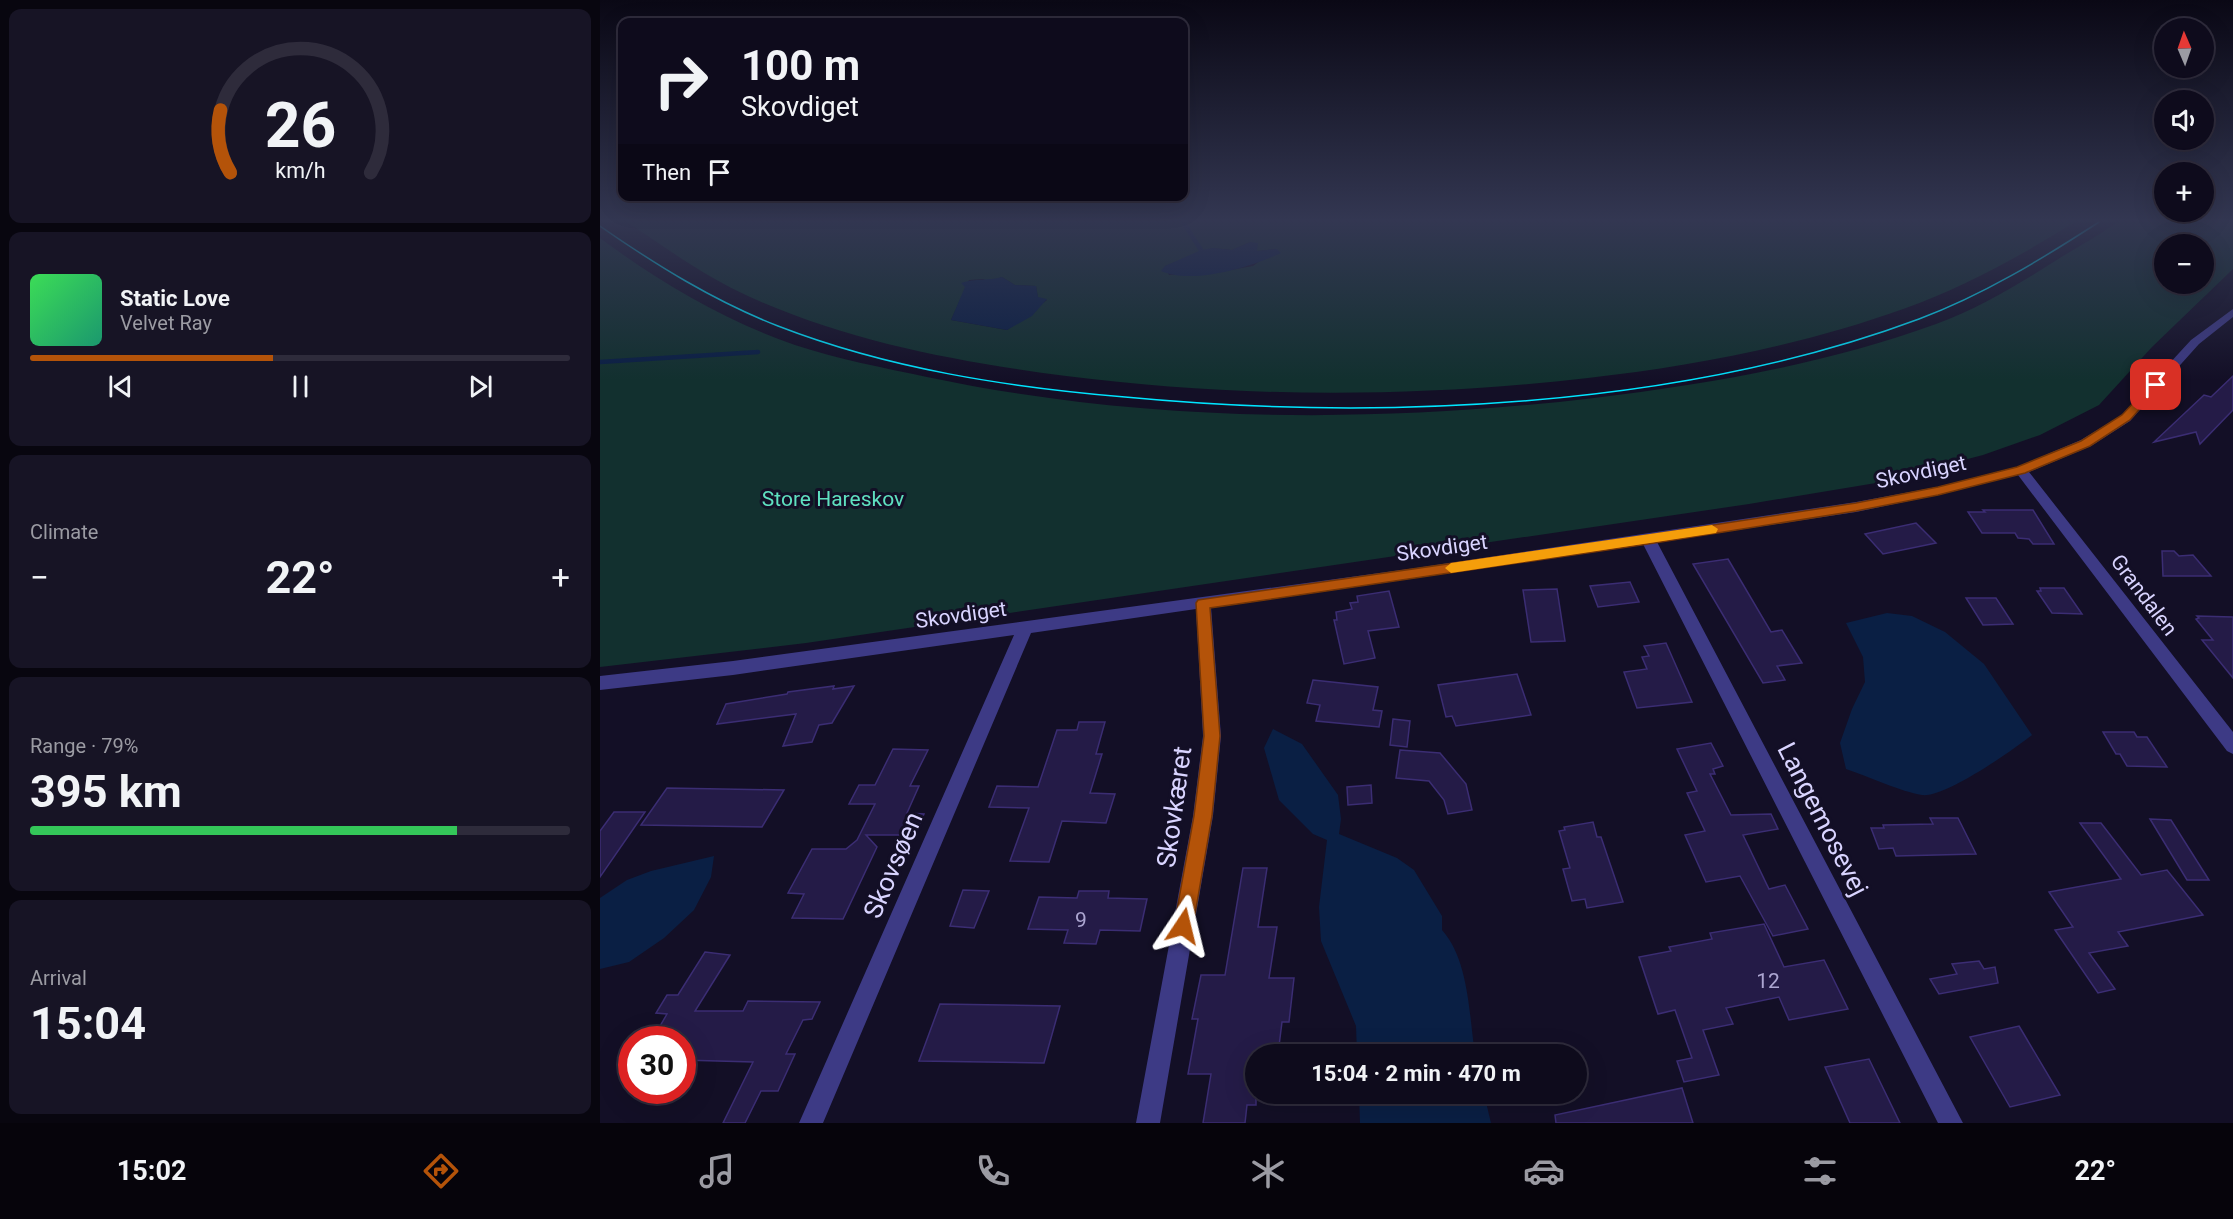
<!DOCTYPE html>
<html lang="en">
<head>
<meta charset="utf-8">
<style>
	:root { --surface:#0e0b1c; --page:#171425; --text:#f1f3f6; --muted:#9b9ba3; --line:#2e2b3b; --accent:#b45309 }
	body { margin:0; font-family:Roboto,sans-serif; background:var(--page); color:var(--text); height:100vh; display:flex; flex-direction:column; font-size:22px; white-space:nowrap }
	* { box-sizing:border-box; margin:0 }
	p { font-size:20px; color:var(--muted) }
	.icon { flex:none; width:33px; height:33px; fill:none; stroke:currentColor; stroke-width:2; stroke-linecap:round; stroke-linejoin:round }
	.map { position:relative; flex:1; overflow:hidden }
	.details { display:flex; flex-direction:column; gap:9px; padding:9px; background:#08060f; width:600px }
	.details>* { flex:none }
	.hud { position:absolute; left:18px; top:18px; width:570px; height:183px; border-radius:12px; box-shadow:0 6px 24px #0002,0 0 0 2px var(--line); background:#0e0b1c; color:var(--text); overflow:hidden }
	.needle { width:39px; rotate:358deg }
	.buttons { position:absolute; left:1554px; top:18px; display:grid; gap:12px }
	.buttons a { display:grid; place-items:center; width:60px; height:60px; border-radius:50%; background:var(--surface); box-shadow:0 6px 24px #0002,0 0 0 2px var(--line); font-size:30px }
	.speed { position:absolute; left:18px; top:1026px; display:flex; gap:12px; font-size:30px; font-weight:700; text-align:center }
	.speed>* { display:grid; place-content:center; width:78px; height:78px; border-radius:50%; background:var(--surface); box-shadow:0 6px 24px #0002,0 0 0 2px var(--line); line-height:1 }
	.speed .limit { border:9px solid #d22; background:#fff; color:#111 }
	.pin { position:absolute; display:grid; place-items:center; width:51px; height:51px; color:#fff; margin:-26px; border-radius:12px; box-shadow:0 3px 9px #0006 }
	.me { position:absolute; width:66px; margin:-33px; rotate:10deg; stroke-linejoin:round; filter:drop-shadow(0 0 4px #0008) }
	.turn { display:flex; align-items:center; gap:21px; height:126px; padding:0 24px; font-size:27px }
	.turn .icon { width:78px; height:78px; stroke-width:2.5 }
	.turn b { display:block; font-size:42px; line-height:51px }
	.then { display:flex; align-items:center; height:57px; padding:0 24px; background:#0003; gap:12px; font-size:22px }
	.big { font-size:45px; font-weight:700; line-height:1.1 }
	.details .widget { flex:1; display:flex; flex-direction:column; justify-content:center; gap:9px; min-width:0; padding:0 21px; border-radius:12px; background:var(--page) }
	.details .dial { align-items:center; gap:0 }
	.dial svg { height:156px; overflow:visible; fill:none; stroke:var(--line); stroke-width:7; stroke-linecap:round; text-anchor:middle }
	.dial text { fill:var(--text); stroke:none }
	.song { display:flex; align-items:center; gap:18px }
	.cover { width:72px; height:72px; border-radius:9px; background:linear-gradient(135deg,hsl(130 70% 55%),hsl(160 70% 35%)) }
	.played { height:6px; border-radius:3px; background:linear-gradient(90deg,var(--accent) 45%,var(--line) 45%) }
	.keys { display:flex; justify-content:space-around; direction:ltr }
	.heat { display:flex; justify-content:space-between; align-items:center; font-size:33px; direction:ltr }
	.charge { height:9px; border-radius:4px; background:linear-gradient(90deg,#34c759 79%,var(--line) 0) }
	.trip { position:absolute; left:645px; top:1044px; width:342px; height:60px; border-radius:30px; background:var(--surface); box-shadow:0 6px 24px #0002,0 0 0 2px var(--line); font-weight:700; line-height:60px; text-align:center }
	.tabs { display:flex; height:96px; justify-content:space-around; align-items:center; background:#06040b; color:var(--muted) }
	.tabs .icon { width:42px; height:42px }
	.tabs .current { color:var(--accent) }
	.tabs b { font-size:27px; color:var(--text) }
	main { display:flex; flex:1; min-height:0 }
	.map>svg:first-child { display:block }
</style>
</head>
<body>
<main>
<section class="details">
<div class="widget dial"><svg viewBox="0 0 100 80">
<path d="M14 69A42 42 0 1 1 86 69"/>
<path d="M14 69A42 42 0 0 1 9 37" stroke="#b45309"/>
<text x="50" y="56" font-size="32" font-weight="700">26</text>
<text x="50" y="72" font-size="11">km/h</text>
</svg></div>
<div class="widget">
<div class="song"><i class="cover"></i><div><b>Static Love</b><p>Velvet Ray</p></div></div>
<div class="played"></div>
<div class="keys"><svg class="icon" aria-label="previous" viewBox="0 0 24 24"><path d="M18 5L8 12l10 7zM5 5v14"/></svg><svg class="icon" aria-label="pause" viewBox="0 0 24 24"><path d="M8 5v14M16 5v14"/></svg><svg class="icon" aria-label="next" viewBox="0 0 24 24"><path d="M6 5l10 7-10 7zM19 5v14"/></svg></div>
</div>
<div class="widget"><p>Climate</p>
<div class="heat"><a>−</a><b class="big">22°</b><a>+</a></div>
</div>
<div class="widget"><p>Range · 79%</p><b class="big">395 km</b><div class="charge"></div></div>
<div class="widget"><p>Arrival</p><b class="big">15:04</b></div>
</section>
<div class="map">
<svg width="1633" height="1123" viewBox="0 0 1633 1123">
	<rect width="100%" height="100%" fill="#130f26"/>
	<g fill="#12302f" fill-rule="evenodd">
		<path d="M27 222H1475C1422 255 1365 287 1306 308 1203 345 1096 366 988 378 815 398 639 398 466 376 359 362 249 342 150 297 106 277 67 249 27 222ZM650 242 657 251 676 249 653 266 619 272 569 275 565 266 613 248 632 250ZM402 277 415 285 436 286 438 298 447 300 407 330 351 320 369 280 383 279 390 282Z"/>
		<path d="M1517 222H1633V269L1552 347 1499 405 1440 435 1383 455 1276 483 1149 504 206 643 0 667V238C59 282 125 321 195 345 238 359 284 368 327 377 545 423 773 424 994 398 1110 384 1226 364 1336 324 1382 307 1422 282 1463 256 1481 245 1500 235 1517 222ZM1564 244H1604V284H1564Z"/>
	</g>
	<g fill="#0a1f44">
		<path d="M650 242 658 243 657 251 677 249 681 253C651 267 592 285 561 271L565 266 601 250 613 248 632 250Z"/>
		<path d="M402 277 415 285 436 286 438 297 447 299 432 316 407 330 351 320 365 287 361 283C376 278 388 281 402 277Z"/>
		<path d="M1287 613 1312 616 1345 632 1384 664 1432 735C1413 750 1345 798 1322 795 1302 792 1267 776 1246 769L1240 743 1252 709 1265 682 1263 657 1246 623Z"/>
		<path d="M673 729 702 744 738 795 741 819 739 834 797 858 814 870 842 916V930C869 960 869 1015 875 1054H757L756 1026 721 941 719 907 727 840 713 834 679 800 664 748Z"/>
		<polygon points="114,856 111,877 94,910 64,938 29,962 0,969 0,898 27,880 51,871"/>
		<polygon points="759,1094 884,1094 891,1123 760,1123"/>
	</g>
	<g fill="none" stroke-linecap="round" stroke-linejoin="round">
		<g stroke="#0a1f44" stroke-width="4.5">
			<polyline points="583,222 601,250"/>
			<polyline points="0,362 158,352"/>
		</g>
	</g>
	<g fill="#241b47" stroke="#3b2d73" stroke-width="1.5">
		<polygon points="1633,376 1633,410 1600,444 1596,432 1554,442 1604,395 1611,397"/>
		<polygon points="1383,510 1433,510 1454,544 1433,544 1429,539 1418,538 1415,533 1382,533 1368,512 1385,512"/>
		<polygon points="1316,523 1336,543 1283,554 1265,534"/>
		<polygon points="1562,551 1574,551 1579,556 1593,555 1611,576 1563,576"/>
		<polygon points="1128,559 1171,632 1182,630 1202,663 1177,666 1185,680 1163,683 1093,564"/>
		<polygon points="1030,582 1039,602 998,607 990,586"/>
		<polygon points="1440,588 1464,588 1482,614 1452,613 1437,591 1441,591"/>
		<polygon points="957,589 965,641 931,642 923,590"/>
		<polygon points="789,591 799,627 768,631 775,658 744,664 734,620 737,620 736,612 752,609 750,603 758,602 757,596"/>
		<polygon points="1366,598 1396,598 1413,624 1383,625"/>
		<polygon points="1597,616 1633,617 1633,678 1602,640 1613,640 1596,619 1599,618"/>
		<polygon points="1066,643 1092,702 1037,708 1024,672 1047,669 1042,657 1049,656 1044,646"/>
		<polygon points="917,674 931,715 856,726 852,716 846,717 838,685"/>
		<polygon points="713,680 778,687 773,710 782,711 779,727 716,721 720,705 707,703"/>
		<polygon points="234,686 233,689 254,686 232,723 219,725 212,742 183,746 196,714 117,724 126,704 187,694 188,692"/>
		<polygon points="793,719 810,721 807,747 790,745"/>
		<polygon points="479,722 505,722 496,754 502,754 490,793 515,794 506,823 462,821 449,862 410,861 429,808 389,807 397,786 438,787 457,730 477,730"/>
		<polygon points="1503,732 1534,732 1537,737 1547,737 1567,767 1527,766 1520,754 1516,754"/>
		<polygon points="1111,743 1123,766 1113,769 1115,774 1110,774 1131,815 1171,814 1178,829 1143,835 1169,889 1185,885 1208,929 1173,936 1140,876 1106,882 1085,835 1105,831 1087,793 1097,791 1077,749"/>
		<polygon points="293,749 328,750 310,786 319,786 307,813 324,814 315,835 266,835 277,847 243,919 192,918 204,894 188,893 212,849 246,849 257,840 275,804 249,804 259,785 275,785"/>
		<polygon points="800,750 840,753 866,784 872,810 848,814 844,800 829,781 796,778"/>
		<polygon points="771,785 772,803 748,805 747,787"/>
		<polygon points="67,788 184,790 162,827 41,825"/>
		<polygon points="14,812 45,812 0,877 0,831"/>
		<polygon points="1330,818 1358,818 1376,854 1296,856 1293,848 1279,849 1271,828 1284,828 1283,825 1333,824"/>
		<polygon points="1550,819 1571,820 1609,880 1587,880"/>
		<polygon points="993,822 997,837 1001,837 1023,902 987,908 985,899 972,901 963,869 970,868 959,831 965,830 964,827"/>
		<polygon points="1480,823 1501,823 1541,875 1567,870 1603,915 1518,932 1528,946 1489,953 1515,989 1498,993 1455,930 1473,927 1449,892 1521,879"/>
		<polygon points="643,868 667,868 658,927 677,927 669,978 694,978 689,1022 682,1022 678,1054 656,1054 656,1105 647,1105 645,1123 603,1123 611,1074 588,1074 598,1019 592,1019 601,975 625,975"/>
		<polygon points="363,890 389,891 374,928 350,926"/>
		<polygon points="479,891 509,891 508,898 547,899 540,931 500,930 496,944 464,943 468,930 428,929 439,897 477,898"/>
		<polygon points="1164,924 1184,967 1224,960 1248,1009 1189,1020 1179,997 1126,1008 1133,1024 1103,1030 1119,1075 1084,1082 1077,1061 1092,1058 1075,1010 1058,1014 1039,957 1071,951 1069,947 1112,939 1110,933"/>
		<polygon points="105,952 130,955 95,1011 143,1011 148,1001 220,1002 212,1019 203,1020 186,1054 195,1054 178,1091 161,1091 145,1123 123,1123 153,1062 82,1060 82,1040 52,1040 67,1014 56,1013 67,995 78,995"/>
		<polygon points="1379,961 1384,969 1395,967 1398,983 1339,994 1330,979 1357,974 1352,964"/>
		<polygon points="340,1004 460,1006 444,1063 319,1061"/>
		<polygon points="1419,1026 1460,1095 1410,1107 1370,1037"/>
		<polygon points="1269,1059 1300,1123 1250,1123 1225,1067"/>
		<polygon points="1082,1088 1093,1123 956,1123 955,1115"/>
	</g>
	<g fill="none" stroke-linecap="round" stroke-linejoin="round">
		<polygon fill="#3d3a85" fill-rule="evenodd" points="1633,309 1633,317 1599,344 1530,421 1491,446 1429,472 1633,732 1633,754 1627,751 1418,475 1337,495 1256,512 1057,542 1363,1123 1338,1123 1043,544 611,607 621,736 613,816 560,1123 536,1123 593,816 603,736 596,609 431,633 223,1123 199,1123 414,635 133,675 0,690 0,676 133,661 816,568 1256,502 1337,487 1417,467 1481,440 1522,415 1591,340"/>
		<path stroke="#00e5ff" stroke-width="1.5" d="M0 226C56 265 114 301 178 326 289 369 407 387 525 397 778 421 1078 409 1319 319 1383 295 1442 259 1499 222"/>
	</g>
	<linearGradient id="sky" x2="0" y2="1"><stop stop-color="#0a0815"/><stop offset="0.58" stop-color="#333752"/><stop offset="1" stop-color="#333752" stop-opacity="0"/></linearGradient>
	<rect width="1633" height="380" fill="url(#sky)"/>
	<polygon fill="#b45309" stroke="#753606" stroke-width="1.5" points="1556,382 1561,385 1530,420 1490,446 1425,473 1338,495 1256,511 1048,544 610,608 620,736 612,816 593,926 590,932 583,935 576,932 574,926 594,816 604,736 596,603 598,600 1048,535 1256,503 1338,487 1417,467 1481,441 1522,415 1552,383"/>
	<polygon fill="#f59e0b" points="1112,525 1118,529 1116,533 851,573 845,568 851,563"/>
	<g text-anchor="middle" stroke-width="6" stroke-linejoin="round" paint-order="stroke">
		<g font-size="21" fill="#d9d4ff" stroke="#130f26">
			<text transform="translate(1321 472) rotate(-12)" y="7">Skovdiget</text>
			<text transform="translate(842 548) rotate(-8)" y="7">Skovdiget</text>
			<text transform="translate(1544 595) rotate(53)" y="7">Grandalen</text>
			<text transform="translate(361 615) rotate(-8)" y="7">Skovdiget</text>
		</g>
		<g font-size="21" fill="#5fe0c0" stroke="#130f26">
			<text x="233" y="506">Store Hareskov</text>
		</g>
		<g font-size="21" fill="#aca6d1">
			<text x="481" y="927">9</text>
			<text x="1168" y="988">12</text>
		</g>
		<g font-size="26" fill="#d9d4ff" stroke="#130f26">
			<text transform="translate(574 807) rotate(-82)" y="9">Skovkæret</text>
			<text transform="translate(1223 819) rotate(63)" y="9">Langemosevej</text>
			<text transform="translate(293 865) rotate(-67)" y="9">Skovsøen</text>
		</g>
	</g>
</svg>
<div class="buttons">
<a><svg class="needle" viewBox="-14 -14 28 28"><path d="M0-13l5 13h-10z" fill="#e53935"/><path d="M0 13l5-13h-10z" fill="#9b9ba3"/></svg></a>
<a><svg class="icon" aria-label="sound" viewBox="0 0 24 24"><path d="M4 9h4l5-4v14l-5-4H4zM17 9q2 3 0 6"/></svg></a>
<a>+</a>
<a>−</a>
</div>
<div class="speed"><div class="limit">30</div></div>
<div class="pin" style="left:1556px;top:385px;background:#d93025"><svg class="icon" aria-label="arrive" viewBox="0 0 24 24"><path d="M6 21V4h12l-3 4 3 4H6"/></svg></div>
<svg class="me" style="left:583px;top:926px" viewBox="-20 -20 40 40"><path d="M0-17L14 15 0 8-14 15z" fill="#b45309" stroke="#fff" stroke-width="4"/></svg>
<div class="trip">15:04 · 2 min · 470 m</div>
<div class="hud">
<div class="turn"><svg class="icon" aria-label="right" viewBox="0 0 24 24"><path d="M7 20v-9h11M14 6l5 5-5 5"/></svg><div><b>100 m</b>Skovdiget</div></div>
<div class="then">Then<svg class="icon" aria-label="arrive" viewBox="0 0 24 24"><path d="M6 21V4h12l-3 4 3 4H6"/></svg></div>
</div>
</div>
</main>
<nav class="tabs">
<b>15:02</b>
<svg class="icon current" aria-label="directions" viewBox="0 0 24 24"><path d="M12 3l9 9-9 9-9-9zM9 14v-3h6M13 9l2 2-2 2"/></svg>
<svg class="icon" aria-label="music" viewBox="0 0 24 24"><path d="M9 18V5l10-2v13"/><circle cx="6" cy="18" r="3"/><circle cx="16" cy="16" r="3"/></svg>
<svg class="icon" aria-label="phone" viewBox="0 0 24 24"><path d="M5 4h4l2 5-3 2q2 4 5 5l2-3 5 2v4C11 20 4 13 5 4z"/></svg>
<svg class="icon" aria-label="climate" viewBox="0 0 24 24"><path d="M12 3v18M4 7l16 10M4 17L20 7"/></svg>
<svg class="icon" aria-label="car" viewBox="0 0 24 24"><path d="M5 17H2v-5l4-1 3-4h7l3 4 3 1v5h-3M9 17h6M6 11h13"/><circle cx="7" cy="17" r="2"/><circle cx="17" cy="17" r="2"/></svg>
<svg class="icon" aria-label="filters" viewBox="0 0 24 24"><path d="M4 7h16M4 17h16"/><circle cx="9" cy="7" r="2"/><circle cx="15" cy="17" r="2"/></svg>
<b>22°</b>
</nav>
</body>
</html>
